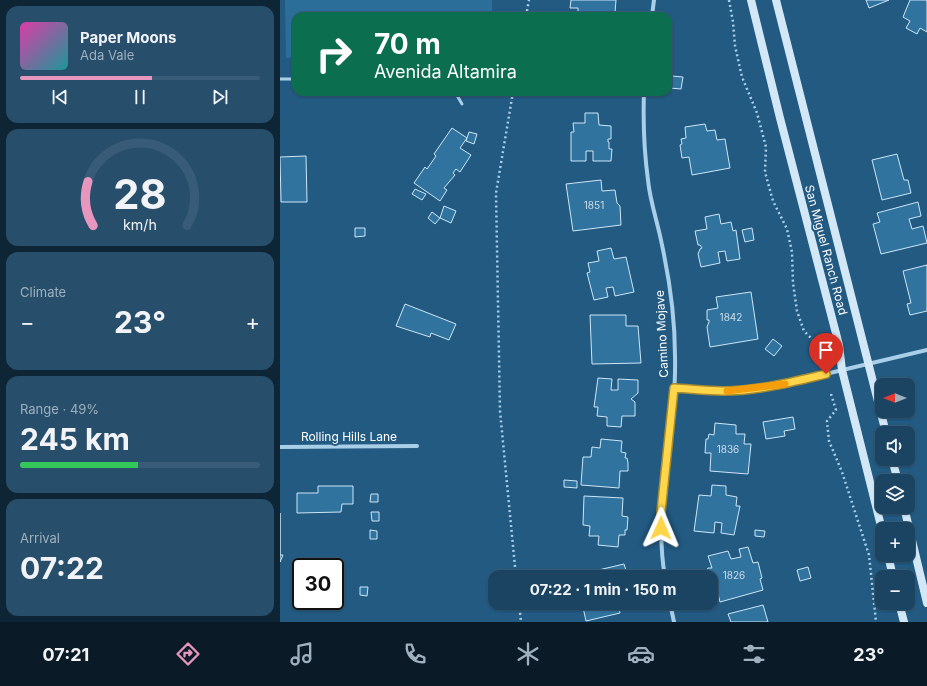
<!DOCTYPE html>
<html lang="en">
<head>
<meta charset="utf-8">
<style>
	:root { --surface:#1a4462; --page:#274e6b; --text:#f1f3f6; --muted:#9fb0be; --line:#385c77; --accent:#e797bd }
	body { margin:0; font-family:Inter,sans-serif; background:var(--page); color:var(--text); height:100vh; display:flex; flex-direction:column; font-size:15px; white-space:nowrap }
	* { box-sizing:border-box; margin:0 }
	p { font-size:13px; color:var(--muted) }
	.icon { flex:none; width:22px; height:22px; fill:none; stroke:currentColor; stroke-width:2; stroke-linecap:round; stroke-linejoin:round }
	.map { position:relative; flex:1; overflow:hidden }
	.side { display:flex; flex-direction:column; gap:6px; padding:6px; background:#0e2536; width:280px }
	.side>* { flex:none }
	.hud { position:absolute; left:12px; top:12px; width:380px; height:84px; border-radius:12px; box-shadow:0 1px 3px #0004,0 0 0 1px var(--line); background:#0b6e4f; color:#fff; overflow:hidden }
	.needle { width:26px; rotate:270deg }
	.buttons { position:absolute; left:595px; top:378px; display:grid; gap:8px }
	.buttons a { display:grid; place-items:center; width:40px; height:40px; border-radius:8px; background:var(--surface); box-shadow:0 1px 3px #0004,0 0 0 1px var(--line); font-size:20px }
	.speed { position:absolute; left:12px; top:558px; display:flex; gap:8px; font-size:20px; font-weight:700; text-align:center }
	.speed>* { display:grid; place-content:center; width:52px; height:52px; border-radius:50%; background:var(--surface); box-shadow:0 1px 3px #0004,0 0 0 1px var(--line); line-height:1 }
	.speed .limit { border:2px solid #111; border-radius:6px; background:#fff; color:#111 }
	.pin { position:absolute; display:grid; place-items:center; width:34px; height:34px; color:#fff; margin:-41px -17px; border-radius:50% 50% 50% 0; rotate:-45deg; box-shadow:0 0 4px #0007 }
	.pin .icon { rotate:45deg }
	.me { position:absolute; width:44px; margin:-22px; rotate:1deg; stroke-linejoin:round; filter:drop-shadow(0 0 3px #0008) }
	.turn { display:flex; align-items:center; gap:14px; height:84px; padding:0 16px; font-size:18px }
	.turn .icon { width:52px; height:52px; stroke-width:2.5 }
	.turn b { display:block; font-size:28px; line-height:34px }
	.big { font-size:30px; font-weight:700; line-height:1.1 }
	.side .card { flex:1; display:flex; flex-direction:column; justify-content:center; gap:6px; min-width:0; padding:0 14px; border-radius:12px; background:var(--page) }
	.side .dial { align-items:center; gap:0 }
	.dial svg { height:104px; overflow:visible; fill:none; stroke:var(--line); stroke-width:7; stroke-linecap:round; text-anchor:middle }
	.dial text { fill:var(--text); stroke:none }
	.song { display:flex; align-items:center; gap:12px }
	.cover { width:48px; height:48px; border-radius:6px; background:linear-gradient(135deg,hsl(320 70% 55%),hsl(180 70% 35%)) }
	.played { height:4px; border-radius:2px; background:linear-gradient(90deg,var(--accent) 55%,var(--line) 55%) }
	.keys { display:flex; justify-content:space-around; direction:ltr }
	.heat { display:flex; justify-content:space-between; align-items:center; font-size:22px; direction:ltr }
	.charge { height:6px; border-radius:3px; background:linear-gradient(90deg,#34c759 49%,var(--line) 0) }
	.trip { position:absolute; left:208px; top:570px; width:230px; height:40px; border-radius:12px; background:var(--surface); box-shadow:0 1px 3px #0004,0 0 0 1px var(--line); font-weight:700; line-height:40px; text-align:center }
	.tab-bar { display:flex; height:64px; justify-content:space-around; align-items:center; background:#0a1b27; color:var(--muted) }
	.tab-bar .icon { width:28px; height:28px }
	.tab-bar .on { color:var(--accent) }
	.tab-bar b { font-size:18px; color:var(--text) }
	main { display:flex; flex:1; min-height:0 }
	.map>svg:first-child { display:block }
</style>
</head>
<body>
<main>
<section class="side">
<div class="card">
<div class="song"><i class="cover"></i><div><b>Paper Moons</b><p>Ada Vale</p></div></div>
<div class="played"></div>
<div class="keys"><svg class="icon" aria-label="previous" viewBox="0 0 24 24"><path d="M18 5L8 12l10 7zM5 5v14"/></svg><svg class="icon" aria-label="pause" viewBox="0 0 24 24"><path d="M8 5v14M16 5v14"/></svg><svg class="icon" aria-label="next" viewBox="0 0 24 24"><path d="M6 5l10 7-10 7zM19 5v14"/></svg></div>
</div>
<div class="card dial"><svg viewBox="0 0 100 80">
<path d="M14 69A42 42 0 1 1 86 69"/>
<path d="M14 69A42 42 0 0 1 10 35" stroke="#e797bd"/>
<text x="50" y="56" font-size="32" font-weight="700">28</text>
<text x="50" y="72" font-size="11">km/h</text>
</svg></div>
<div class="card"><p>Climate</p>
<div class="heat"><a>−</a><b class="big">23°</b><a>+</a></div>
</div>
<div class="card"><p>Range · 49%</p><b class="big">245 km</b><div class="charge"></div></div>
<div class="card"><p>Arrival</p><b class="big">07:22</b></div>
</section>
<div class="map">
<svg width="647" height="622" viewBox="0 0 647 622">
	<rect width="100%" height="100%" fill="#225a82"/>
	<polygon fill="#2c6e9a" points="5,0 212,0 212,16 16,16 16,57 6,58"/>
	<g fill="#31739f" stroke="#cde6f6">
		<polygon points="291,0 336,0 335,13 334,16 298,16 298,8 290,8"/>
		<polygon points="586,0 609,0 589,8"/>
		<polygon points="630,0 646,0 647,2 647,32 640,28 637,34 626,28 630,21 623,17"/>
		<polygon points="392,76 403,77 401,89 390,88"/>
		<polygon points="290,92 330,92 329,96"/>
		<polygon points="305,113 318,113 319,125 331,126 331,139 328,139 328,142 329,142 329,149 332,149 331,161 313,161 313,151 306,151 306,161 291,161 291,132 294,132 293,123 305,123"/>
		<polygon points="425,124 427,131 435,130 437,140 445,139 450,168 412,175 409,157 402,158 400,145 402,144 401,139 406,138 405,127"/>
		<polygon points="172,128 187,138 180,148 191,155 180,172 176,169 173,173 175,175 164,188 167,190 160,201 134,183 145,167 147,169 156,156 154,154"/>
		<polygon points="189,132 197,134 194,144 186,141"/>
		<polygon points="617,154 624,180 628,180 631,193 602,200 592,160"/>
		<polygon points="26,156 27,202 1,202 0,157"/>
		<polygon points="321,180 322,191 335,190 337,203 340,206 341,225 293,231 286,184"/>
		<polygon points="135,189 146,194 142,200 132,194"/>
		<polygon points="638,202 641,216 629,219 632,229 643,226 647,243 601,254 593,224 600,222 597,213"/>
		<polygon points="164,206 176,211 171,223 160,218"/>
		<polygon points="152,212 160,218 155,224 148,218"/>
		<polygon points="439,214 441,224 451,222 453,231 456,230 460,259 447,261 445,251 438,252 440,263 421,267 418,254 420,249 422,248 420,245 418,245 415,231 427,229 425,217"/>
		<polygon points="75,228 85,228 85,236 75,237"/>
		<polygon points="472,228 474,240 465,242 462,230"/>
		<polygon points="331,248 334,259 346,257 354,292 335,296 333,287 326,288 328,297 314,300 307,273 310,272 308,263 319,261 317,251"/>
		<polygon points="647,265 647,311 630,315 627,304 631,303 623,271"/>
		<polygon points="471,292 478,339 430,347 427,327 429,322 429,320 427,320 427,310 438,308 436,297"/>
		<polygon points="125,304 176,324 169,340 151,333 150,337 116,326"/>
		<polygon points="310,315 346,315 346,326 358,326 361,363 312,364"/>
		<polygon points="493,339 502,346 494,356 485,349"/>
		<polygon points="318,378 332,379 331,390 338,390 338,379 358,380 358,393 351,399 355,402 355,416 342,416 341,427 327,426 327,417 317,416 318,407 314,407"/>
		<polygon points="513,417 515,429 504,431 505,436 486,439 483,422"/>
		<polygon points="435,423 456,425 456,434 465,434 464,444 471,444 468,474 430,471 431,453 425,453 426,439 428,439 429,434 434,435"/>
		<polygon points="321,439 342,441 341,452 346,453 345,458 347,458 348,463 348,471 340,471 339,488 301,485 303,457 311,457 312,447 320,448"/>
		<polygon points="284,480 297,481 297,488 284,487"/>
		<polygon points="432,485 446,486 446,495 457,497 456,506 460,506 454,535 441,533 442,523 435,522 434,533 414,531 419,495 431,496"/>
		<polygon points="38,486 73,486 73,504 62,504 61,512 17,513 17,493 38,493"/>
		<polygon points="91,494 98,494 98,502 90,502"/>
		<polygon points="304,496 343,498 342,516 348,517 347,530 345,530 345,535 339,535 338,547 318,545 319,536 309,536 310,526 303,525"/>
		<polygon points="91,512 99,512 99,521 92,521"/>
		<polygon points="0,513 0,555 3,555 0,562"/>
		<polygon points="90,530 97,531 97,539 90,539"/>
		<polygon points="475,530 485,531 484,537 475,536"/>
		<polygon points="468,547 473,563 478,562 482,578 480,579 483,590 440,602 436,585 431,586 431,577 426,577 425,574 428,568 432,568 428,556 448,551 451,559 461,557 459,549"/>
		<polygon points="36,564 36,567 25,567"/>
		<polygon points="344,564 348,577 297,577 297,575"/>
		<polygon points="528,567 531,578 520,581 517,570"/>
		<polygon points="80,587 88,587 87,596 80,595"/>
		<polygon points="302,603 338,603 340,613 306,621"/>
		<polygon points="483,605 488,622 451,622 448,614"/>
	</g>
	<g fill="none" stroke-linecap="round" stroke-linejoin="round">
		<g stroke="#a9cfe8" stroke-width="2.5" stroke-dasharray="2 3" stroke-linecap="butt">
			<polyline points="449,0 453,22 455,46 462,77 477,113 486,147 485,172 493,201 507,229 512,252 513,283 517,311 524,331 537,344 542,358"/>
			<polyline points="246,16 249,0"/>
			<polyline points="233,92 216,193 220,411 236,577"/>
			<polyline points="551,394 556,410 547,421 549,441 562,472 589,555 596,622"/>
			<polyline points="239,603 241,622"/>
		</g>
		<g stroke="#a9cfe8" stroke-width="3">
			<polyline points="0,79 16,79"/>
			<polyline points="175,92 182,104"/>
		</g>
		<g stroke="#a9cfe8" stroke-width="4">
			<polyline points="372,16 374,0"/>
			<path d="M364 92C363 121 364 151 368 180 370 202 378 223 382 245 390 282 395 319 395 356 397 430 372 503 385 577"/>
			<polyline points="394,388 444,391 495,386 647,350"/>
			<polyline points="0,447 137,446"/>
			<polyline points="390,603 394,622"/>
		</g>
		<g stroke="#d3e8f7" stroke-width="8">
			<polyline points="471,0 500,118 559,345 562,370 602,530"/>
			<polyline points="496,0 606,433"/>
			<polyline points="612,459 618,481"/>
			<polyline points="624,507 647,603"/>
			<polyline points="608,555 613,577"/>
			<polyline points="619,603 624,622"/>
		</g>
	</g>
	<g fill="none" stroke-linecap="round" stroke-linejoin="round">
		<defs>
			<path id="route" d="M381 528V512L394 388C411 389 427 391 443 391 478 391 512 382 546 374"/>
		</defs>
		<use href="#route" stroke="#a68a30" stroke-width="10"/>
		<use href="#route" stroke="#ffd54a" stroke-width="7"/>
		<polyline stroke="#f59e0b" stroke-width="7" points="447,391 505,384"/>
	</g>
	<g text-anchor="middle" stroke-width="4" stroke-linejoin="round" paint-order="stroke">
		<g font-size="10" fill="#ccdce7">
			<text x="314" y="209">1851</text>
			<text x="451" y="321">1842</text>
			<text x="448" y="453">1836</text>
			<text x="454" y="579">1826</text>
		</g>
		<g font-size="12" fill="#fff" stroke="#225a82">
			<text transform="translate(546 250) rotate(75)" y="4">San Miguel Ranch Road</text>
			<text transform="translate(382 334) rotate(-93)" y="4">Camino Mojave</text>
			<text x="69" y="441">Rolling Hills Lane</text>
		</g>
	</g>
</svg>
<div class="buttons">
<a><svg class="needle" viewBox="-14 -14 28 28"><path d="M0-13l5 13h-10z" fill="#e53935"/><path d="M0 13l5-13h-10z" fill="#9fb0be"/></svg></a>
<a><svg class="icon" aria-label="sound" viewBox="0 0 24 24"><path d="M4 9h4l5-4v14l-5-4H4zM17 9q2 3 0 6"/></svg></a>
<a><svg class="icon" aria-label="layers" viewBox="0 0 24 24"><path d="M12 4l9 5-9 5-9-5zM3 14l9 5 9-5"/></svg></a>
<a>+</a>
<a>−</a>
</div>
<div class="speed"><div class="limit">30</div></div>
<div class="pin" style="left:546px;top:374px;background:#d93025"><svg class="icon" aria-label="arrive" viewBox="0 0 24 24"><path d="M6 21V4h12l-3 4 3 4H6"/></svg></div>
<svg class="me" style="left:381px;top:528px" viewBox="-20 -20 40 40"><path d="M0-17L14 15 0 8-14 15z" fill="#ffd54a" stroke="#fff" stroke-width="4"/></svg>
<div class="trip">07:22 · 1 min · 150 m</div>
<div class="hud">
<div class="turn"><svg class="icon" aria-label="right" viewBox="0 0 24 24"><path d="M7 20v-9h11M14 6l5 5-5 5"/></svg><div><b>70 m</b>Avenida Altamira</div></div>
</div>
</div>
</main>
<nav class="tab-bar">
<b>07:21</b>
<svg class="icon on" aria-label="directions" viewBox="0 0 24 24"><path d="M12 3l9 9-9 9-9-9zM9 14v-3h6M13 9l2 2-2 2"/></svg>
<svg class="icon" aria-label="music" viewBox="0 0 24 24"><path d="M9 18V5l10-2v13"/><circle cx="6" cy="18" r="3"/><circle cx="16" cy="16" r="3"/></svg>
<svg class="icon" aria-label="phone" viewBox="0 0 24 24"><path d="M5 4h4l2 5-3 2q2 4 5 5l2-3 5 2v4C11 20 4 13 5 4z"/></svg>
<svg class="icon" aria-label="climate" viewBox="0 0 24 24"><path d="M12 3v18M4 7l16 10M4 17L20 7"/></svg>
<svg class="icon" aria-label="car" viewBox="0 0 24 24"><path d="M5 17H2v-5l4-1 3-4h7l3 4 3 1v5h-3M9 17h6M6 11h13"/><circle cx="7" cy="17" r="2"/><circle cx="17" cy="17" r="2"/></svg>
<svg class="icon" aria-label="filters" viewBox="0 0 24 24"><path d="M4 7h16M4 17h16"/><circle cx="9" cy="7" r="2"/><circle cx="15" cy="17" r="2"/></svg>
<b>23°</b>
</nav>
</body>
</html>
